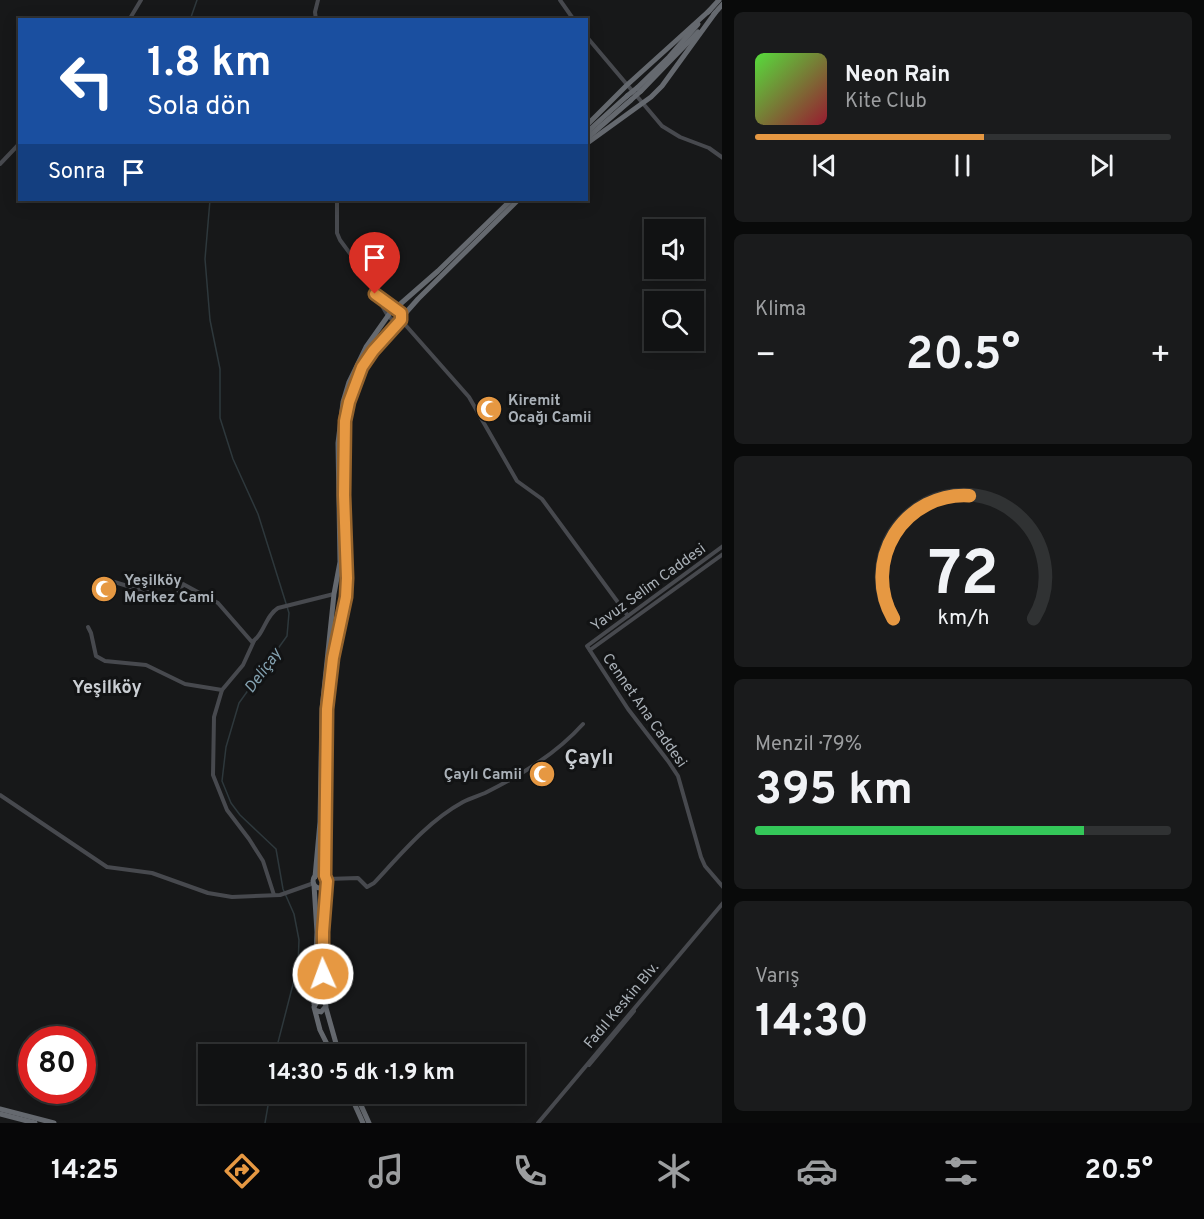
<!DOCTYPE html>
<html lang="tr">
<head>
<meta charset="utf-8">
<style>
	:root { --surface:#111213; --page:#1a1b1c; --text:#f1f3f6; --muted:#9c9ea0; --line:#303233; --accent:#e69842 }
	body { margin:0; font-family:Overpass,sans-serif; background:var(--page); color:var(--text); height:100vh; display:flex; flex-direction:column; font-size:22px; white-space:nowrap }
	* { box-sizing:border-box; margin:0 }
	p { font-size:20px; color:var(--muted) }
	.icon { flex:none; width:33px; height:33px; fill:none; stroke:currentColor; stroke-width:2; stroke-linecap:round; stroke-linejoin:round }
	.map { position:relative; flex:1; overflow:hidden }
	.sheet { display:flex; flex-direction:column; gap:12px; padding:12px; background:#090a0a; width:482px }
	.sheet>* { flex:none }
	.hud { position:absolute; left:18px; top:18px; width:570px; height:183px; border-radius:0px; box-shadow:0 3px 15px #0003,0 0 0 2px var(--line); background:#1a4fa0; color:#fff; overflow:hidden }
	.tools { position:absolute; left:644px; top:219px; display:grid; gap:12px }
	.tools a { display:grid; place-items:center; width:60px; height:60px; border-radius:0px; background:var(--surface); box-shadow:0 3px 15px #0003,0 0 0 2px var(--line); font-size:30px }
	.speed { position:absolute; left:18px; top:1026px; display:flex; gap:12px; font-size:30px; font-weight:700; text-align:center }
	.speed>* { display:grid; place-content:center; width:78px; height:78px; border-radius:50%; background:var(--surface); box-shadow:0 3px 15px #0003,0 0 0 2px var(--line); line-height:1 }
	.speed .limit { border:9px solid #d22; background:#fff; color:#111 }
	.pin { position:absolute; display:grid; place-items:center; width:51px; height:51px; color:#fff; margin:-62px -26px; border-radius:50% 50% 50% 0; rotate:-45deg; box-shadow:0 0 6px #0007 }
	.pin .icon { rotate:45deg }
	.me { position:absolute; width:66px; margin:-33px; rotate:358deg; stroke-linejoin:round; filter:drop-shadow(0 0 4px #0008) }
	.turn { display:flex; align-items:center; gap:21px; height:126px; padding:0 30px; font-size:27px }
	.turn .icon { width:78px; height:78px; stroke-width:2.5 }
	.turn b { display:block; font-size:42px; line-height:51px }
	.then { display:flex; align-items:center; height:57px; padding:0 30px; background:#0003; gap:12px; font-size:22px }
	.big { font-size:45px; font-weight:700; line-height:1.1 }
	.sheet .widget { flex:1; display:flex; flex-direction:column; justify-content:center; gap:9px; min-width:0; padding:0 21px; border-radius:9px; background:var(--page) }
	.sheet .dial { align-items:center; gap:0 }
	.dial svg { height:156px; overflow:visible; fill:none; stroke:var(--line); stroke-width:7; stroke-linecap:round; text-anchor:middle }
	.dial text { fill:var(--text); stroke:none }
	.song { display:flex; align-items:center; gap:18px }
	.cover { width:72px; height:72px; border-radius:9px; background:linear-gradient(135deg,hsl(110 70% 55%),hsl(350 70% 35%)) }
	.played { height:6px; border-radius:3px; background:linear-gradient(90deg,var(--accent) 55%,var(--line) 55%) }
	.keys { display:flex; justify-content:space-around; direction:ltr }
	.heat { display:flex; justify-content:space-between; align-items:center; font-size:33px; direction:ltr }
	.charge { height:9px; border-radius:4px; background:linear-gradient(90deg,#34c759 79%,var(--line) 0) }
	.trip { position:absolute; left:198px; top:1044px; width:327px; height:60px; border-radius:0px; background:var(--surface); box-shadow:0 3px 15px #0003,0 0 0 2px var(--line); font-weight:700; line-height:60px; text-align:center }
	.tabs { display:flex; height:96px; justify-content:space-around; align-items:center; background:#070708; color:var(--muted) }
	.tabs .icon { width:42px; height:42px }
	.tabs .on { color:var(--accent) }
	.tabs b { font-size:27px; color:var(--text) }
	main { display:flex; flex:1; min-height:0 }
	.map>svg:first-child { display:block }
</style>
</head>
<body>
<main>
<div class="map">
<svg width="723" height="1123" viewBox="0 0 723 1123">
	<rect width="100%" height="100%" fill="#171819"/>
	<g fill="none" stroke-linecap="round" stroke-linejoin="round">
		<g stroke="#2e383c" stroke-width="1.5">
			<polyline points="190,20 197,0"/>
			<polyline points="210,200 205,259 210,320 220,369 220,418 233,459 258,514 289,613 287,636 239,703 226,747 222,781 231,803 240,815 276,849 283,889 294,914 299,940 298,965 275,1054"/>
			<polyline points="265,1123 270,1094"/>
		</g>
		<g stroke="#47494e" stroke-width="4">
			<polyline points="560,0 574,20"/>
			<polyline points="129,20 141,0"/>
			<polyline points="316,20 315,12 318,0"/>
			<polyline points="586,36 662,126 680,137 709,148 723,158"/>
			<polyline points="0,164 20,143"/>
			<polyline points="337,200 337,233 340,240 357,263 388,316 394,321 397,321"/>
			<polyline points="375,294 401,313 401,320 469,397 517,481 542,499 628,616"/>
			<polyline points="723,546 587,646 628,709 668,761 678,776 701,857 705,866 723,887"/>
			<path d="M111 581 167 598C177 598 179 592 183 584L218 603 252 642C264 635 265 616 278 608L334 594"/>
			<polyline points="88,627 91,633 96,656 105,661 146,665 185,684 222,690"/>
			<polyline points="254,641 243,665 222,690 214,717 213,775 227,810 249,839 263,861 274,895"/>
			<polyline points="590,650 723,554"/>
			<polyline points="0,795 107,867 152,873 208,893 232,897 280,895 314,883"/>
			<path d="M327 879 358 878 367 887 374 883C401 854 428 821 463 802 470 798 478 796 485 793 521 775 556 754 583 724"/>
			<polyline points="589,1065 634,1011"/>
			<polyline points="538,1123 723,903"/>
		</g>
		<g stroke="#65696f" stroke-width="5">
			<polyline points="708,12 719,0"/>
			<polyline points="714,14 723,4"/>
			<polyline points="637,88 669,57 698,24"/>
			<polyline points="641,91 698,32"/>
			<polyline points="586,126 627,85 710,10"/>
			<polyline points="586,133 627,96"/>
			<polyline points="586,139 631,100"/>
			<polyline points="586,144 651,97 662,86 715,13"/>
			<circle cx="320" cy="881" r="7"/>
			<polyline points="325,876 327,853 325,824 327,709 333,658 346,597 347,578 343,443 349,402 362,367 387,334 418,299 518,200"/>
			<polyline points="315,877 320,822 322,709 334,594 340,562 338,443 343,402 349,382 366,347 390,313 438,271 511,200"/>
			<polyline points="325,1002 322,956 326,885"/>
			<polyline points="314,1004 317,932 314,885"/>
			<polyline points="326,1008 339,1054"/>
			<polyline points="315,1010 321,1012 326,1006 324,1000 318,1000 314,1007 320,1030 332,1054"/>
			<polyline points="350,1094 363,1123"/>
			<polyline points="356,1094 369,1123"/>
			<polyline points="0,1109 54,1123"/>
			<polyline points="0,1114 35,1123"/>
		</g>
		<g stroke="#65696f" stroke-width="5">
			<polyline points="627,96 637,88"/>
			<polyline points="631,100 641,91"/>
		</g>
	</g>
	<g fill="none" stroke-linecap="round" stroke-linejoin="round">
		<defs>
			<polyline id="route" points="323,974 323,932 327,881 325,876 327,709 333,658 346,597 347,578 344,495 345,421 349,402 362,367 373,351 401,320 401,313 375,294"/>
		</defs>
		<use href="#route" stroke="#96632b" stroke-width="15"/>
		<use href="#route" stroke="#e69842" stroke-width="10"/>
	</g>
	<defs>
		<symbol id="mosque-disc" viewBox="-11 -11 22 22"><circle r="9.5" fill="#e69842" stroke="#121314"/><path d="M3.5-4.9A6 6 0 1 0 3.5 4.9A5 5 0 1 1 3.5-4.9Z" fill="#fff"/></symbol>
	</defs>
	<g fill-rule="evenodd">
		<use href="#mosque-disc" x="474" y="394" width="30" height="30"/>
		<use href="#mosque-disc" x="89" y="574" width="30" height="30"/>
		<use href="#mosque-disc" x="527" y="759" width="30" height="30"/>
	</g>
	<g text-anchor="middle" stroke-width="6" stroke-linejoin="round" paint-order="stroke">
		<g font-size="15" font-weight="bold" fill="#aab1b8" stroke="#121314" text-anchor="start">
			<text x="508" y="405">Kiremit<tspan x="508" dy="17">Ocağı Camii</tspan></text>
			<text x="124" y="585">Yeşilköy<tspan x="124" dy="17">Merkez Cami</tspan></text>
			<text x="522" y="779" text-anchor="end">Çaylı Camii</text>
		</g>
		<g font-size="15" fill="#aab1b8" stroke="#121314">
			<text transform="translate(648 587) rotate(-36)" y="5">Yavuz Selim Caddesi</text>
			<text transform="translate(645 710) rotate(55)" y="5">Cennet Ana Caddesi</text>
			<text transform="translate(621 1005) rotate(-50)" y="5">Fadıl Keskin Blv.</text>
		</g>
		<g font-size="16" font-style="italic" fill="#84a2b1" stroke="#121314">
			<text transform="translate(262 670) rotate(-54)" y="6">Deliçay</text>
		</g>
		<g font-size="18" font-weight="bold" fill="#cbcfd4" stroke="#121314">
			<text x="107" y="693">Yeşilköy</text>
		</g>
		<g font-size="21" font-weight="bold" fill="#cbcfd4" stroke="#121314">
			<text x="589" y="764">Çaylı</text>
		</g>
	</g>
</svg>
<div class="tools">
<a><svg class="icon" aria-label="sound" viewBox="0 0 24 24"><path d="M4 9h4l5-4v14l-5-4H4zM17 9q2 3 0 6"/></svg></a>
<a><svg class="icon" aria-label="search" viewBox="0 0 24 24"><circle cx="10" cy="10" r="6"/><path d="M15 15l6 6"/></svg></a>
</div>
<div class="speed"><div class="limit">80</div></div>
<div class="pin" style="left:375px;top:294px;background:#d93025"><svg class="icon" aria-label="arrive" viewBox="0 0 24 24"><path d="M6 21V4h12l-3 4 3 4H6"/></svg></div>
<svg class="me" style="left:323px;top:974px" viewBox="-20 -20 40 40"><circle r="17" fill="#e69842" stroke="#fff" stroke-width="3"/><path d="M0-11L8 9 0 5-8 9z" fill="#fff"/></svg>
<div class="trip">14:30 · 5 dk · 1.9 km</div>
<div class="hud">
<div class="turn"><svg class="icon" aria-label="left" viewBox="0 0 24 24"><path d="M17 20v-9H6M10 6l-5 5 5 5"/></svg><div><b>1.8 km</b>Sola dön</div></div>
<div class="then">Sonra<svg class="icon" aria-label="arrive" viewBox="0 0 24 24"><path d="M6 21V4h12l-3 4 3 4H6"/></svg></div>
</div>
</div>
<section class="sheet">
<div class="widget">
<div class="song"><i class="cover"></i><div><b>Neon Rain</b><p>Kite Club</p></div></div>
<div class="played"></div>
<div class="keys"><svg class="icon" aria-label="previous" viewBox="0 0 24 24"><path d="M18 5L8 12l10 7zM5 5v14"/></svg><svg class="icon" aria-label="pause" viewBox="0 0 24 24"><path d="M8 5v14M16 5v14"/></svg><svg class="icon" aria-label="next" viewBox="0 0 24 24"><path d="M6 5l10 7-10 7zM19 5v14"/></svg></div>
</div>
<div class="widget"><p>Klima</p>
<div class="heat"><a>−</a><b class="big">20.5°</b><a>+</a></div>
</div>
<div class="widget dial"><svg viewBox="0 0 100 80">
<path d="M14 69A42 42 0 1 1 86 69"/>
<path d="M14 69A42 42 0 0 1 53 6" stroke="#e69842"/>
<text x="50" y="56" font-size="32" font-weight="700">72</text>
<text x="50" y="72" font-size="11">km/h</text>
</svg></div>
<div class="widget"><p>Menzil · 79%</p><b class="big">395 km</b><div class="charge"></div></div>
<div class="widget"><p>Varış</p><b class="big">14:30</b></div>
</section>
</main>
<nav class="tabs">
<b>14:25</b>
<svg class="icon on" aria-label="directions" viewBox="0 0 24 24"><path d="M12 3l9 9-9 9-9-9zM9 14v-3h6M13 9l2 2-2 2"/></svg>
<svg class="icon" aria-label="music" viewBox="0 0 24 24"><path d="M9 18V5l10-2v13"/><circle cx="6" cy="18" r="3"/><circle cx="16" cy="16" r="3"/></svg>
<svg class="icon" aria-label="phone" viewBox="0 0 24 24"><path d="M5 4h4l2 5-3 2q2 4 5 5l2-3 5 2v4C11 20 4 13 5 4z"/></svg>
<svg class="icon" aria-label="climate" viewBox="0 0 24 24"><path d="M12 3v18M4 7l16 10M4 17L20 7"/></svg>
<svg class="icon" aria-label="car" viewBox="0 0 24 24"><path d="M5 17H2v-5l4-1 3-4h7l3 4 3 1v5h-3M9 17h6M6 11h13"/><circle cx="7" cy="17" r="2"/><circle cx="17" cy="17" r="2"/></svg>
<svg class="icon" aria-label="filters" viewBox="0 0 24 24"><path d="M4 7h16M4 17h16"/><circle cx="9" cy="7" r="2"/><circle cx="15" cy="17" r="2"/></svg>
<b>20.5°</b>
</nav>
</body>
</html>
